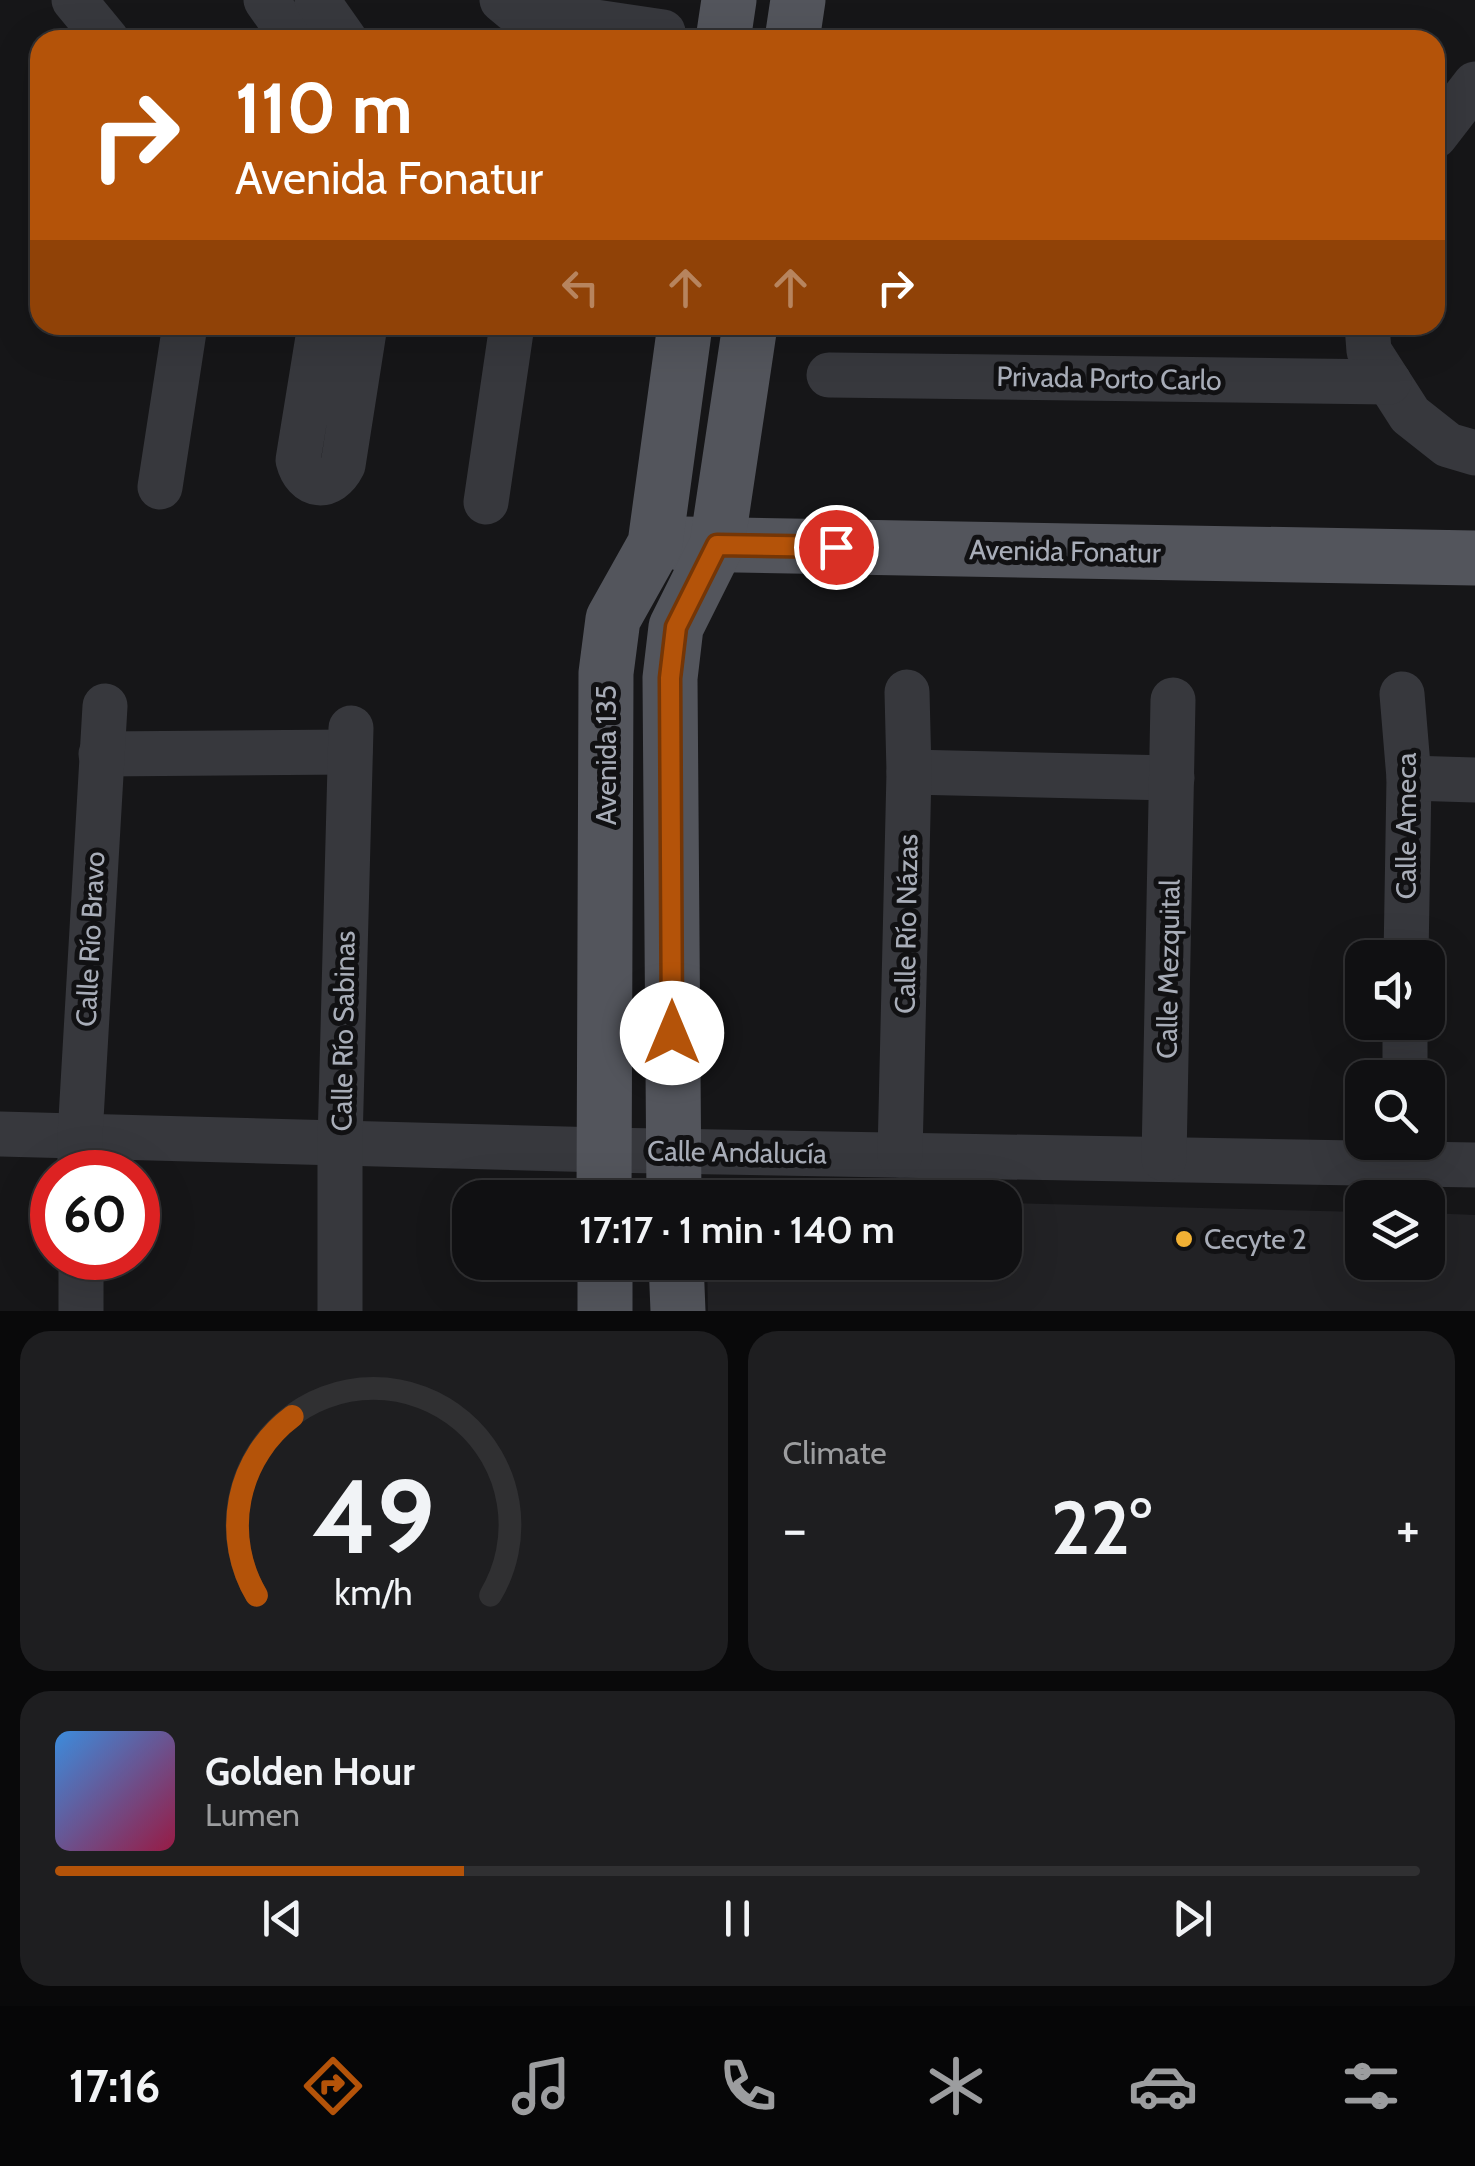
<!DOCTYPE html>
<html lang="en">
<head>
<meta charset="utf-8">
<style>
	:root { --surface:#101012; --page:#1e1e20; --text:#f1f3f6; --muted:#9c9d9f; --line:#303032; --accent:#b45309 }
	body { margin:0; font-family:Cabin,sans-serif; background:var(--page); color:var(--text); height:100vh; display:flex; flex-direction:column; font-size:38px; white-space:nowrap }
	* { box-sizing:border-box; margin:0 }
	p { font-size:32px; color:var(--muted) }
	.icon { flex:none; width:55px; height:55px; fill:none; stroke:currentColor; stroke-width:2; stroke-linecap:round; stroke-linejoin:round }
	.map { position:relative; height:1311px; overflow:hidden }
	.details { display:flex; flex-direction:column; gap:20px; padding:20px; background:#09090a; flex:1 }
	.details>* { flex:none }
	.top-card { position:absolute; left:30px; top:30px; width:1415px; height:305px; border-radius:30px; box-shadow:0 10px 40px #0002,0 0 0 2px var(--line); background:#b45309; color:#fff; overflow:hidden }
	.tools { position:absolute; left:1345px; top:940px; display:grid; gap:20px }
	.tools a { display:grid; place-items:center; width:100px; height:100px; border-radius:20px; background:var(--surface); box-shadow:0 10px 40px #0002,0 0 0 2px var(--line); font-size:50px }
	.speed { position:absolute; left:30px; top:1150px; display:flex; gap:20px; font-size:50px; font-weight:700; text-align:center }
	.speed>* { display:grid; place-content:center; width:130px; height:130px; border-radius:50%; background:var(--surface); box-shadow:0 10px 40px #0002,0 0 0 2px var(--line); line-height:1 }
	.speed .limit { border:15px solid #d22; background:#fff; color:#111 }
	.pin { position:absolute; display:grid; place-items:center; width:85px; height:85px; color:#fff; margin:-42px; border:5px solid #fff; border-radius:50%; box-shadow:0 2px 10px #0007 }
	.me { position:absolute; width:110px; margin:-55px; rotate:0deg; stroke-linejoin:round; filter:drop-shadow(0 0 8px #0008) }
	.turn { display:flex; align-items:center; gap:35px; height:210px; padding:0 40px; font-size:45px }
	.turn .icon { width:130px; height:130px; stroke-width:2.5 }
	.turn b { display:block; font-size:70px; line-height:85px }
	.lanes { display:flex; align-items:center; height:95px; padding:0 40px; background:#0003; justify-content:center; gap:50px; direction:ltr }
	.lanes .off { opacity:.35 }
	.big { font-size:75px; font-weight:600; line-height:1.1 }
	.details .widget { flex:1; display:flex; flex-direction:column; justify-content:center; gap:15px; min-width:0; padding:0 35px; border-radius:30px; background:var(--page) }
	.details .dial { align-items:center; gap:0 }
	.dial svg { height:260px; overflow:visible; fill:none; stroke:var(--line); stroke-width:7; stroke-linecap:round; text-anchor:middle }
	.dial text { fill:var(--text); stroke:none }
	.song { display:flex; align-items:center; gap:30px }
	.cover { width:120px; height:120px; border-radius:15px; background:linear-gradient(135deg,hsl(210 70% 55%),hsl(340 70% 35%)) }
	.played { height:10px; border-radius:5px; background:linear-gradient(90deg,var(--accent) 30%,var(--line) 30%) }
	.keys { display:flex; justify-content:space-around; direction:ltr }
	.heat { display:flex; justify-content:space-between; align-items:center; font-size:55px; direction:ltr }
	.details .tiles { flex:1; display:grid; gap:20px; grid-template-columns:1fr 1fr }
	.widget:last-child { grid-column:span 2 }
	.trip { position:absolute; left:452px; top:1180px; width:570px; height:100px; border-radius:30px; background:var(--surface); box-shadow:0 10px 40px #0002,0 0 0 2px var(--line); font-weight:600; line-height:100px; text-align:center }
	.tabs { display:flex; height:160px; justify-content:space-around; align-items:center; background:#060607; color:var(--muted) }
	.tabs .icon { width:70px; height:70px }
	.tabs .current { color:var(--accent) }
	.tabs b { font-size:45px; color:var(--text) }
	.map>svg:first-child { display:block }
</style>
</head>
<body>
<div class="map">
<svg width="1475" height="1311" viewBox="0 0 1475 1311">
	<rect width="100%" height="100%" fill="#161618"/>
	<polygon fill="#222225" points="1005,1203 1362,1212 1362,1262 1428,1262 1428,1213 1475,1215 1475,1311 708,1311 707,1263 1005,1262"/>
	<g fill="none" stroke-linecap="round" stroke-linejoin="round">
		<g stroke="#37383d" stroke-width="45">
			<polyline points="74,0 107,40"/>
			<polyline points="266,0 294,40"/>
			<polyline points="317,0 345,40"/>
			<polyline points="502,0 514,10 663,32"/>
			<polyline points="1435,136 1475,84"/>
			<path d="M320 325 298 460C305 488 330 491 343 465L365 325"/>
			<polyline points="1367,325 1369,351 1410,415 1448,445 1475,453"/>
			<polyline points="829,375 1389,382"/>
			<polyline points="160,487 185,325"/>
			<polyline points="486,502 512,325"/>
			<polyline points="1402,694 1409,778 1406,958"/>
			<polyline points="101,754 350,752"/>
			<polyline points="909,772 1172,778"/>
			<polyline points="1409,778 1475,780"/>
			<polyline points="1405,1078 1405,1022"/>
			<polyline points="0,1134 603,1150 1475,1165"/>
			<polyline points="900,1155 909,772 907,692"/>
			<polyline points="1164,1159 1173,700"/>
			<polyline points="80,1172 80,1136 105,706"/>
			<polyline points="81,1258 81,1311"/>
			<polyline points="340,1311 340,1143 351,728"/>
		</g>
		<g stroke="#53555c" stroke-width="55">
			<polyline points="723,40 729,0"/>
			<polyline points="792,40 798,0"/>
			<polyline points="683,544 1475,558"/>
			<polyline points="604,1198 606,673 613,619 655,544 685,325"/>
			<polyline points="674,1198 670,678 676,627 717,545 750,325"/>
			<polyline points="605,1262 605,1311"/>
			<polyline points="676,1262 678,1311"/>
		</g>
	</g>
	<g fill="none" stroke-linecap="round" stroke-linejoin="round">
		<defs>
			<polyline id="route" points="672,1033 670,678 676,627 717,545 836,547"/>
		</defs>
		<use href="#route" stroke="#753606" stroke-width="25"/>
		<use href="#route" stroke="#b45309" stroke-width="18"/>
	</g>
	<circle fill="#f2b134" stroke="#111113" stroke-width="4" cx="1184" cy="1239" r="10"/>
	<g text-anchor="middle" stroke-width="10" stroke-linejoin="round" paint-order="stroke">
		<g font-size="28" fill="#a8adb8" stroke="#111113">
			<text transform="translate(1109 378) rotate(1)" y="10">Privada Porto Carlo</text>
			<text transform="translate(1065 551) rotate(1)" y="10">Avenida Fonatur</text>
			<text transform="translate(606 755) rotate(-90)" y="10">Avenida 135</text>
			<text transform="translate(1406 826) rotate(-90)" y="10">Calle Ameca</text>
			<text transform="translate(906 924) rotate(-89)" y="10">Calle Río Názas</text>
			<text transform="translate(90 939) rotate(-87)" y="10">Calle Río Bravo</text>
			<text transform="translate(1168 969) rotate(-89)" y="10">Calle Mezquital</text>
			<text transform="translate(343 1031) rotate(-89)" y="10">Calle Río Sabinas</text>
			<text transform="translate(737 1152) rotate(1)" y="10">Calle Andalucía</text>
		</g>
		<g font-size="28" fill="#a8adb8" stroke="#111113" text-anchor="start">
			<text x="1204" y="1249">Cecyte 2</text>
		</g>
	</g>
</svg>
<div class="tools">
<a><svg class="icon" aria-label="sound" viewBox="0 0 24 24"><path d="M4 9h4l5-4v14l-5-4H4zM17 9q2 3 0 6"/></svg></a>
<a><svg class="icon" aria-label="search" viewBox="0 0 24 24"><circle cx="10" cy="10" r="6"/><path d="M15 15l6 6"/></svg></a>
<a><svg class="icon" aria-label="layers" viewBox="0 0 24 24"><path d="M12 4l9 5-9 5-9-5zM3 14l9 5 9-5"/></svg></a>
</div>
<div class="speed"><div class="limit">60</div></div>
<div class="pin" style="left:836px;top:547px;background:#d93025"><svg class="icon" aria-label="arrive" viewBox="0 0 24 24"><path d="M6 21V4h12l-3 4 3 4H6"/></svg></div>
<svg class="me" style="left:672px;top:1033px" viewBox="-20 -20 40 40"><circle r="19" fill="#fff"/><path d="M0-13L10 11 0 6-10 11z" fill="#b45309"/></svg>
<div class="trip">17:17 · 1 min · 140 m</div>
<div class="top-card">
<div class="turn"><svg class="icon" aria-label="right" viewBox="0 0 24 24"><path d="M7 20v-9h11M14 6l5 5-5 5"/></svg><div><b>110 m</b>Avenida Fonatur</div></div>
<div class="lanes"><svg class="icon off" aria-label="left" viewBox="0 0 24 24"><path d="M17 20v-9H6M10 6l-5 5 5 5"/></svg><svg class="icon off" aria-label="ahead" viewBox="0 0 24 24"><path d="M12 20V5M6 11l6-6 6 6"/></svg><svg class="icon off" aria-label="ahead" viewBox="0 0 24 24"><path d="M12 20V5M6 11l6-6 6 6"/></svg><svg class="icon" aria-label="right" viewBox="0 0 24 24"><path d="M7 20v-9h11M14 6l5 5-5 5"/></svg></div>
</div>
</div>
<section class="details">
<div class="tiles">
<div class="widget dial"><svg viewBox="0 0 100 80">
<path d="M14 69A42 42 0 1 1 86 69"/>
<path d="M14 69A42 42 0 0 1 25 14" stroke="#b45309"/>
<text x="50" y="56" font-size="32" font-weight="700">49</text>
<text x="50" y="72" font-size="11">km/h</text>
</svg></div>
<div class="widget"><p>Climate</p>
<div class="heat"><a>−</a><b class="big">22°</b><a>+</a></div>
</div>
<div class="widget">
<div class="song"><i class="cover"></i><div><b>Golden Hour</b><p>Lumen</p></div></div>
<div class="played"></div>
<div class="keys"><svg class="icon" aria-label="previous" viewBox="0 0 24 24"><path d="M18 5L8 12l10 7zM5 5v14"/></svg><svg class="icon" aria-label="pause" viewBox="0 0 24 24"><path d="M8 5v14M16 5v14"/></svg><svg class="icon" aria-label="next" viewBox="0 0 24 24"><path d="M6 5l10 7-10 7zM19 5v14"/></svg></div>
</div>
</div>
</section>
<nav class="tabs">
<b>17:16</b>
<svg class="icon current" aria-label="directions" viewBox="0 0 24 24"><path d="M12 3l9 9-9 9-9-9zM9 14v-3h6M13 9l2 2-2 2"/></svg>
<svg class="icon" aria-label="music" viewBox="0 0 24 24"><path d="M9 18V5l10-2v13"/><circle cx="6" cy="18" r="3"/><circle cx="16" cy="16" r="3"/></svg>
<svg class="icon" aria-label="phone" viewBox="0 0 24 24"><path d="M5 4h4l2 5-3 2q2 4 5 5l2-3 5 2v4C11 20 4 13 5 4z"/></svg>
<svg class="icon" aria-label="climate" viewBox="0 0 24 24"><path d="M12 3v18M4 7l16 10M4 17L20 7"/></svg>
<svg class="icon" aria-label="car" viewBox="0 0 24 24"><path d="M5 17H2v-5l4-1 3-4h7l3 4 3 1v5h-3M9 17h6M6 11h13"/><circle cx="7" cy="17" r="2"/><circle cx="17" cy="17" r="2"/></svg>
<svg class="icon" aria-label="filters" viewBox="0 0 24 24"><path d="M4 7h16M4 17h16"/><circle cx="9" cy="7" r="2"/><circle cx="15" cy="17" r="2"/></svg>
</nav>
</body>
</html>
